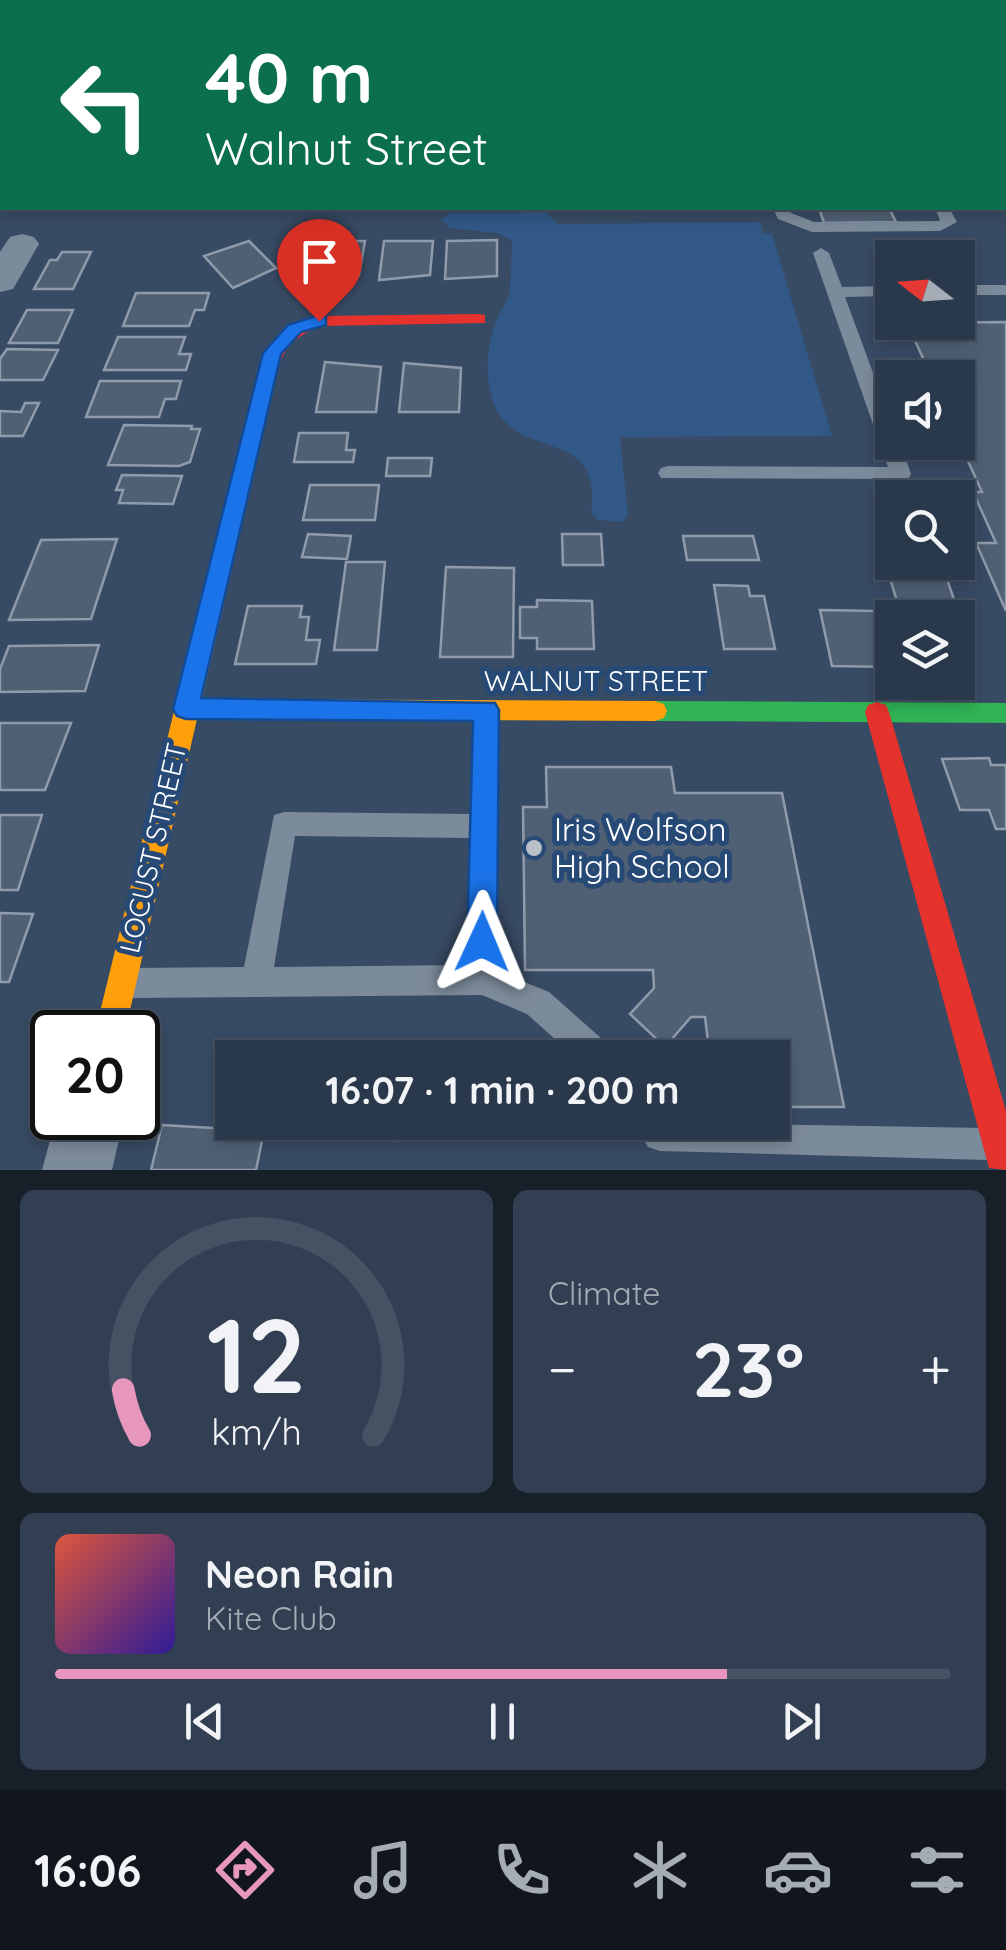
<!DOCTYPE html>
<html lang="en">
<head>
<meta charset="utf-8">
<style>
	:root { --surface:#2a384b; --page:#323f52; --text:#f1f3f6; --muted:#a5acb5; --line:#465263; --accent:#e797bd }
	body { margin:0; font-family:Quicksand,sans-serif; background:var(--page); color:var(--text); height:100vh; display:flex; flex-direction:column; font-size:38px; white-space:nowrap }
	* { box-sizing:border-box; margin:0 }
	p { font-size:32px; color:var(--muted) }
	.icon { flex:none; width:55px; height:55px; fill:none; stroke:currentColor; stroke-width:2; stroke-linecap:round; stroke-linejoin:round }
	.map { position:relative; height:1170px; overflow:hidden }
	.details { display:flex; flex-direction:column; gap:20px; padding:20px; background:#171f29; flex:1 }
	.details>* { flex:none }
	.hud { position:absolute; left:0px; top:0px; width:1008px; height:210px; box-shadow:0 5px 15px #0003,0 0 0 2px var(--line); background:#0b6e4f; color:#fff; overflow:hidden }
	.needle { width:65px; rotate:287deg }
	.buttons { position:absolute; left:875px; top:240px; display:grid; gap:20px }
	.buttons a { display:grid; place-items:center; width:100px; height:100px; border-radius:0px; background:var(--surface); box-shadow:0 5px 15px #0003,0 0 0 2px var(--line); font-size:50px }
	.speed { position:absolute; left:30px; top:1010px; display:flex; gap:20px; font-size:50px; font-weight:700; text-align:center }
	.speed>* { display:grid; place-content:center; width:130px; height:130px; border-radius:50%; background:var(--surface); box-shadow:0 5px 15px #0003,0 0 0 2px var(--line); line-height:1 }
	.speed .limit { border:5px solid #111; border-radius:15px; background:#fff; color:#111 }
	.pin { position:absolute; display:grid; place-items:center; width:85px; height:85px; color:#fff; margin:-102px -42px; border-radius:50% 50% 50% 0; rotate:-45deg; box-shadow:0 0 10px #0007 }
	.pin .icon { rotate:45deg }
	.me { position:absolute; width:110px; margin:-55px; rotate:1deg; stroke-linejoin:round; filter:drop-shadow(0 0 8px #0008) }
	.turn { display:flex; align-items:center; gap:35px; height:210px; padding:0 40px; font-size:45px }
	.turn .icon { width:130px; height:130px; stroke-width:2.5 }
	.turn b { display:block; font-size:70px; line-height:85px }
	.big { font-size:75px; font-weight:700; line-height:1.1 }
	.details .card { flex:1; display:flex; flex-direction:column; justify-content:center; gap:15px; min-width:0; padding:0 35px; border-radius:15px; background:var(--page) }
	.details .dial { align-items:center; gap:0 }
	.dial svg { height:260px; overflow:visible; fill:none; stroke:var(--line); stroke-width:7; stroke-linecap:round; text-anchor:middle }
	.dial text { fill:var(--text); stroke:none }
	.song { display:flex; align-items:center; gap:30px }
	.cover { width:120px; height:120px; border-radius:15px; background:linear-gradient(135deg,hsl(10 70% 55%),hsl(250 70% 35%)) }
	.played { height:10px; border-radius:5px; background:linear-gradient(90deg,var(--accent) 75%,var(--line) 75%) }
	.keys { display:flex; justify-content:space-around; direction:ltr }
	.heat { display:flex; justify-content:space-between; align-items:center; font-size:55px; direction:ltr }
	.details .tiles { flex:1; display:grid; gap:20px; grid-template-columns:1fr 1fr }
	.card:last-child { grid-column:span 2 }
	.trip { position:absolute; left:215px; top:1040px; width:575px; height:100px; border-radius:0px; background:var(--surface); box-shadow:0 5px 15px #0003,0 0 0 2px var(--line); font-weight:700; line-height:100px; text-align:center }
	.dock { display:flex; height:160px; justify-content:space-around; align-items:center; background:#11161e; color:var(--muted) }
	.dock .icon { width:70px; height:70px }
	.dock .current { color:var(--accent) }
	.dock b { font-size:45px; color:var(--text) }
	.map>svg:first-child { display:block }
</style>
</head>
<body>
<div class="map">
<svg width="1006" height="1170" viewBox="0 0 1006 1170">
	<rect width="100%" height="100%" fill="#384b64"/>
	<path fill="#325887" d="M541 208 558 224 760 222 763 233 772 234 832 436 620 437 628 516 622 522 598 520 591 512C604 422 512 466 492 398 484 370 487 342 499 315 502 308 507 302 509 294 512 277 511 258 512 240L497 233 450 228 440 219 451 213H521Z"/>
	<g fill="#506074" stroke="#8f9bab" stroke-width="2.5">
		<polygon points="819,208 889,208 896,222 824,223"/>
		<polygon points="497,240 497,276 445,279 447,241"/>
		<polygon points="249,241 276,268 233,288 204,256"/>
		<polygon points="314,241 365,241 359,275 305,280"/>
		<polygon points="384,241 433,241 430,275 379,280"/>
		<polygon points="62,252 91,252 73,289 34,289 50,260 57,260"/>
		<polygon points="136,293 209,293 204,310 195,310 189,326 123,326"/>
		<polygon points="27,310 73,310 58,343 9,343"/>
		<polygon points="1006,322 1006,611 976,543 996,543 973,492 982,492 958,439 958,378 932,378 907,323"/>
		<polygon points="118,337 185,337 179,354 191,354 186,370 104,370"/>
		<polygon points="7,349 58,350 43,380 0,380 0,359"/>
		<polygon points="325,362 381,367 376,412 316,412"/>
		<polygon points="404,363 461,368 459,412 399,412"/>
		<polygon points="100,381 181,381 176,399 165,399 159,417 86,417"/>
		<polygon points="25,403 39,403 23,436 0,436 0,411 21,412"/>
		<polygon points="124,425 192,426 191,429 200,429 190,462 179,466 108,465"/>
		<polygon points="299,433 348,433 346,450 355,450 353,462 294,462"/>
		<polygon points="388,458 432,458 430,476 386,476"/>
		<polygon points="122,475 182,476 173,504 119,503 123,490 116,490"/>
		<polygon points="310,485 379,485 375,520 303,520"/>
		<polygon points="308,534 351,536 347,559 302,557"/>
		<polygon points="562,534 601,534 603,565 563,565"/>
		<polygon points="683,536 753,536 759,560 687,560"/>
		<polygon points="117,539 91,619 9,620 41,540"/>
		<polygon points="346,562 385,562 377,650 334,650"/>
		<polygon points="446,567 514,568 513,657 440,657"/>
		<polygon points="889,575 946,576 968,641 958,641 958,618 902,618"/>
		<polygon points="714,585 748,586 750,596 764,596 775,649 724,649"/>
		<polygon points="537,600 592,601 594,649 537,649 537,638 520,638 520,607 537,607"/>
		<polygon points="248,606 302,606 300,617 309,617 306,640 320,640 316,664 235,664"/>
		<polygon points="820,610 875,611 889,667 832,666"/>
		<polygon points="99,645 85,691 0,692 0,669 9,646"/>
		<polygon points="0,723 71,723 45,790 0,790"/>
		<polygon points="989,758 991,765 1006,765 1006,829 996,829 989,810 960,810 942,759"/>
		<polygon points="546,767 671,767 675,793 782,793 844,1107 772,1107 772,1058 710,1058 705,1017 691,1017 665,1047 630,1014 654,988 653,970 525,970 523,807 547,807"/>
		<polygon points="0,815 42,815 18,890 0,890"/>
		<polygon points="0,913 33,914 9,982 0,982"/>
		<polygon points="349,1122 402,1122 399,1141 346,1138"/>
		<polygon points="162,1125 264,1131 256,1170 151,1170"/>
	</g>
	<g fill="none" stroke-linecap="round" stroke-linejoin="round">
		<g fill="#7c8b9b" fill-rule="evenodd">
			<polygon points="755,0 767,0 768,2 757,2"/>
			<rect x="1005" y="189" width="1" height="10"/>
			<polygon points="773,208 788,208 791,213 814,222 938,221 940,220 935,208 949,208 957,222 940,231 812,232 778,219"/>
			<polygon points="821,248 829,253 842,287 892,286 892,296 845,297 892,424 892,442 900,442 911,474 908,479 661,478 658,473 661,468 668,466 888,467 813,253"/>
			<rect x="958" y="285" width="48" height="10"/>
			<path d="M486 700 495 703 498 710 497 971 549 992 611 1047 615 1058H576L527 1014 482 995 129 998 118 994 114 983 118 972 129 968 244 967 274 815 284 812 471 814 474 710 477 703ZM295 836 470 838 467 965 274 967Z"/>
			<polygon points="634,1122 986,1128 998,1132 1002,1144 998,1156 986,1160 660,1151 648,1147"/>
		</g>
		<g fill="#7c8b9b" fill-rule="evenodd">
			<polygon points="216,0 278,0 279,2 218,2"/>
			<polygon points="289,0 357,0 288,2"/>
			<rect x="0" y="134" width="2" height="18"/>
			<polygon points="22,234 34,237 39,244 13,289 0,292 0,252 10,237"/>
			<polygon points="56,1118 124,1118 112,1170 42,1170"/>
		</g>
		<polygon fill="#30b455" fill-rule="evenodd" points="655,701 1006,703 1006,723 655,721 646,718 643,711 646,704"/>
		<g fill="#ff9f0a" fill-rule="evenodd">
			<polygon points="899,0 911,0 913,2 901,2"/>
			<rect x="1005" y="151" width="1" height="9"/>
			<polygon points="258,405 268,411 202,699 655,701 664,704 667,711 664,718 655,721 197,719 125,1032 95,1032 248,411"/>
		</g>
		<g fill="#e5322d" fill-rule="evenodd">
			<path d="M479 314 485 315V323L321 326C268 346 284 374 265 415L258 417 248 411C260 362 265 330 319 316Z"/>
			<polygon points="877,702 886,705 889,712 1006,1111 1006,1170 989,1168 865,712 868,705"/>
		</g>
	</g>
	<polygon fill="#1a73e8" stroke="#114b97" stroke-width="2.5" points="319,315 326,317 326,325 301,332 281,354 201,698 495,703 499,710 497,942 493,952 482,956 472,952 467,942 473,721 186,719 177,716 173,709 263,353 288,325"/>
	<circle fill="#b9c0c9" stroke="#264976" stroke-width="4" cx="534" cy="848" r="10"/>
	<g text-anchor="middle" stroke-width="10" stroke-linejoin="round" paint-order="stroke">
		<g font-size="28" fill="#fff" stroke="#264976">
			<text x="596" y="691">WALNUT STREET</text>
			<text transform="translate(153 848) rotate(-77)" y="10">LOCUST STREET</text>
		</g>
		<g font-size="32" fill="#fff" stroke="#264976" text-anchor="start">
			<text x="554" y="841">Iris Wolfson<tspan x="554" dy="37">High School</tspan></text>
		</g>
	</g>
</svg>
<div class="buttons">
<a><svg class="needle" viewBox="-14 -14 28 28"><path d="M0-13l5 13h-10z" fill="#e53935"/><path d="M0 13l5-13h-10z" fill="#a5acb5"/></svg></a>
<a><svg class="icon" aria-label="sound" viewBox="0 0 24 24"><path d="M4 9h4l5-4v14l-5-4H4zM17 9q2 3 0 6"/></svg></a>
<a><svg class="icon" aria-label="search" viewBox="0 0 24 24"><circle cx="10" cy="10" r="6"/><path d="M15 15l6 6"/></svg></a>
<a><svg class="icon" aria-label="layers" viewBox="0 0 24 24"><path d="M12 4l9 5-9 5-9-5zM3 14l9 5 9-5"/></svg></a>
</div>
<div class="speed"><div class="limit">20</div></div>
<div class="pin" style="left:319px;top:321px;background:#d93025"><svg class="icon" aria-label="arrive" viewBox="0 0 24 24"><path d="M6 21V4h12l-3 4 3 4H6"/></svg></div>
<svg class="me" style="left:482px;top:942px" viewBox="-20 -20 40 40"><path d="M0-17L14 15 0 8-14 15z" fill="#1a73e8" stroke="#fff" stroke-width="4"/></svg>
<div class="trip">16:07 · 1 min · 200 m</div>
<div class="hud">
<div class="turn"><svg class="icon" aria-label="left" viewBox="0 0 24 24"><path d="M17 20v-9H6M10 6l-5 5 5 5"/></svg><div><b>40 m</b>Walnut Street</div></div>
</div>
</div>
<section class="details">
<div class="tiles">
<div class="card dial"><svg viewBox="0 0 100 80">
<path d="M14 69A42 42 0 1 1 86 69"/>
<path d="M14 69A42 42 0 0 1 9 55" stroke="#e797bd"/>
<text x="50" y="56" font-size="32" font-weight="700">12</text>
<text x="50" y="72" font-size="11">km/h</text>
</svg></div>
<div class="card"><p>Climate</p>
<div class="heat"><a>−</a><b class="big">23°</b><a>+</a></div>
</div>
<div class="card">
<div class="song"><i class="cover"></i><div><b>Neon Rain</b><p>Kite Club</p></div></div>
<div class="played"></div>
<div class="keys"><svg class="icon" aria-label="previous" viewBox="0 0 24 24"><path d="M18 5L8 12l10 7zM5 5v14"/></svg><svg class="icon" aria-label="pause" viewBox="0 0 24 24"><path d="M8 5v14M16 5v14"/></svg><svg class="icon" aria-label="next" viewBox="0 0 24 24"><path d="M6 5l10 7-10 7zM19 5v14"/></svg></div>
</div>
</div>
</section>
<nav class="dock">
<b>16:06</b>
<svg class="icon current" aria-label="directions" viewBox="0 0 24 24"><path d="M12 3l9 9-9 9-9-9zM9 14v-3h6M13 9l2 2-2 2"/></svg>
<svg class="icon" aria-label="music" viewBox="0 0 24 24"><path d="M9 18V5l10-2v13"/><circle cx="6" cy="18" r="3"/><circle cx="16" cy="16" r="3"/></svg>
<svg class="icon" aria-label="phone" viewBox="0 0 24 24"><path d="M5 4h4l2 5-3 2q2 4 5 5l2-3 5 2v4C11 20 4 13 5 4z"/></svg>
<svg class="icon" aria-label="climate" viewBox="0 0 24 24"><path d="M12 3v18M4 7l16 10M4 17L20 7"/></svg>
<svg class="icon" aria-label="car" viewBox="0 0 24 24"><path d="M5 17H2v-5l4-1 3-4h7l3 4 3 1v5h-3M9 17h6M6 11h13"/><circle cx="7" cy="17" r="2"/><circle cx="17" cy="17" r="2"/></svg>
<svg class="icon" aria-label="filters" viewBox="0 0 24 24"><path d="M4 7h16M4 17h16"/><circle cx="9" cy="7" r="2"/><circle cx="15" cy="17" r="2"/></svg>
</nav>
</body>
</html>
